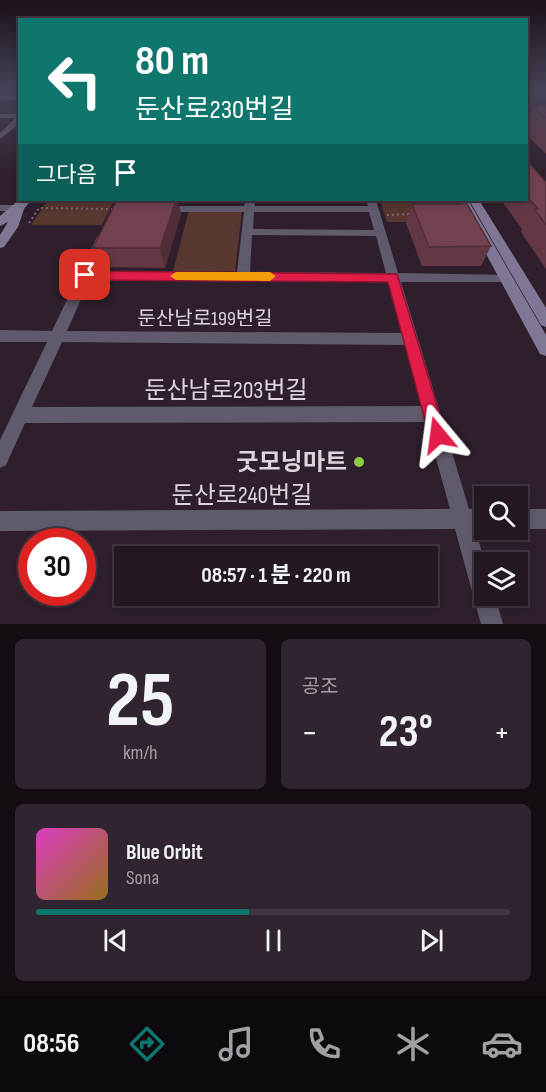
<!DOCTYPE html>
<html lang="ko">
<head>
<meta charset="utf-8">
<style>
	:root { --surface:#231722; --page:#2f242f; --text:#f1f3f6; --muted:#a39fa5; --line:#403640; --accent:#0f766e }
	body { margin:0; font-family:"Sofia Sans Condensed","Noto Sans KR",sans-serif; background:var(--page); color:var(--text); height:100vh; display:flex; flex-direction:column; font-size:22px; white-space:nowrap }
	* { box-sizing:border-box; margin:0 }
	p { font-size:20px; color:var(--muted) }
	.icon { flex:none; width:33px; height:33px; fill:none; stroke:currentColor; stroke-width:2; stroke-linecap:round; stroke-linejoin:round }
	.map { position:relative; height:624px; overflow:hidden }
	.drawer { display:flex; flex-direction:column; gap:15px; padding:15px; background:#130d13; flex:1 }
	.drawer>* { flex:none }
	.hud { position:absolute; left:18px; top:18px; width:510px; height:183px; border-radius:0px; box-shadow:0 3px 9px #0003,0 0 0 2px var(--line); background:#0f766e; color:#fff; overflow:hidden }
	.controls { position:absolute; left:474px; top:486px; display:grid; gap:12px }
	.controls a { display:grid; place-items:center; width:54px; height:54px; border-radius:0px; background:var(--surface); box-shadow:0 3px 9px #0003,0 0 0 2px var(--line); font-size:30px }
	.speed { position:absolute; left:18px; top:528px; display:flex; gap:12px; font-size:30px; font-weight:700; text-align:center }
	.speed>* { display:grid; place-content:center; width:78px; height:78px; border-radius:50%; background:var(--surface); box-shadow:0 3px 9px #0003,0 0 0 2px var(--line); line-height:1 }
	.speed .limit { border:9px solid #d22; background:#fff; color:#111 }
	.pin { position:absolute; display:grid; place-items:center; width:51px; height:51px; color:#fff; margin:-26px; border-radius:12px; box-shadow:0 3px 9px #0006 }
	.me { position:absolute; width:66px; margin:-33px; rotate:344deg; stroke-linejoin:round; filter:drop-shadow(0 0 4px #0008) }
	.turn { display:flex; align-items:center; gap:21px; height:126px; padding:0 18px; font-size:27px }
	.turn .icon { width:78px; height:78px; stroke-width:2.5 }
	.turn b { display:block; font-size:42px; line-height:51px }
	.then { display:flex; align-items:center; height:57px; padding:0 18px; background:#0003; gap:12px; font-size:22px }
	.big { font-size:45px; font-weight:700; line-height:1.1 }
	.drawer .widget { flex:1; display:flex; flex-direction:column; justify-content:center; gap:9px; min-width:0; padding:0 21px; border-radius:9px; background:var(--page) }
	.drawer .dial { align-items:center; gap:0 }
	.dial b { font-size:78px; line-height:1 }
	.song { display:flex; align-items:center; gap:18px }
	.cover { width:72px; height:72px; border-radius:9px; background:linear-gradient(135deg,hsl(310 70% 55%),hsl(40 70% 35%)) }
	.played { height:6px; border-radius:3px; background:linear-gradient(90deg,var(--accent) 45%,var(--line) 45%) }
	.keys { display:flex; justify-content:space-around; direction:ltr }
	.heat { display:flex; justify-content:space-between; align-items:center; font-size:33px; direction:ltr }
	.drawer .tiles { flex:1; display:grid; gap:15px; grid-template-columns:1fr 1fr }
	.widget:last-child { grid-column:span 2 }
	.trip { position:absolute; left:114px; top:546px; width:324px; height:60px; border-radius:0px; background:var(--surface); box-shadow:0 3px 9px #0003,0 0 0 2px var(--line); font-weight:700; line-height:60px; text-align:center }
	.tabs { display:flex; height:96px; justify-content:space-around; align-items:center; background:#0e090e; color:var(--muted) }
	.tabs .icon { width:42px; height:42px }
	.tabs .active { color:var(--accent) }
	.tabs b { font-size:27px; color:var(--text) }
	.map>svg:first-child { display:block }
</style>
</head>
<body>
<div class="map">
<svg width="546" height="624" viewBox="0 0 546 624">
	<rect width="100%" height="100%" fill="#2f1f2d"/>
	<g fill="#57372f">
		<polygon points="48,200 114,200 102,225 31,225"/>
		<polygon points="380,200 464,200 477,222 387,222"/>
		<polygon points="189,210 242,211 235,271 173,271"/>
	</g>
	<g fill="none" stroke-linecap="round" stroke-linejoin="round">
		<g stroke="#766975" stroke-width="2" stroke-dasharray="2 3" stroke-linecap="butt">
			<polyline points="387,215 411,214"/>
			<polyline points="29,223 39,208 114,209"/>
		</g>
		<g fill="#605a6d" fill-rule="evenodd">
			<rect x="0" y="96" width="20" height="4"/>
			<polygon points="0,114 20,114 20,123 0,139 0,133 15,118 0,118"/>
			<path d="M246 200H254L255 206H368L366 200H376L398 273 510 275 512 278 510 281 506 282H401L469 509H484V529H475L485 562 484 596H495L503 624H481L455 529 0 531V511L450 509 426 422 25 423 6 465 0 468V440L47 342H0V330L52 331 97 237 103 234 109 237 93 271 237 272 244 212H162L157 209 162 206H244ZM254 212H369L374 230 253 229ZM252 235 376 236 386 273 250 272ZM90 279 388 281 402 333 67 331ZM62 342 405 345 422 406 32 407Z"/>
			<polygon points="0,205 18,205 23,208 18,211 0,211"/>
			<rect x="518" y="509" width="28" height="20"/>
		</g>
		<g fill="#807796" fill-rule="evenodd">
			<polygon points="20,199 31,200 24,209 18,227 4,247 0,248 0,235 8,222 0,226 0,216"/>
			<polygon points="457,200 468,200 546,335 546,356 540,354"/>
			<polygon points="469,200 479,200 546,308 546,327 541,325"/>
		</g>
	</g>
	<g fill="#633844">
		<polygon points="533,106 546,106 546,154 526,134 526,120"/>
		<polygon points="526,160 546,182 546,269 521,232 522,229 501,200 526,200"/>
		<polygon points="412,204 491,246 481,266 422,266 406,223"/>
		<polygon points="181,214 165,268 102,267 93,248"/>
	</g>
	<polygon fill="#502e37" points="176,200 178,200 181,214 165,268 160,248"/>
	<g fill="#73414f" stroke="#502e37" stroke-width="1.5">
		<polygon points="533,106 546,106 546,119"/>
		<polygon points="526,160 546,182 546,225 534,209 538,209 526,195"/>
		<polygon points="117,200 176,200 160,248 93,248"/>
		<polygon points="412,204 467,204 491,246 429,247"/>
	</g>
	<linearGradient id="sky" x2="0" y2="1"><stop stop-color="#1a1119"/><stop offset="0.51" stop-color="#474257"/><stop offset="1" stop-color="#474257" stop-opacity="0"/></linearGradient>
	<rect width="546" height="176" fill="url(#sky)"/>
	<polygon fill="#e11d48" stroke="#92132f" stroke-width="1.5" points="85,271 397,274 446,435 444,441 438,443 432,441 429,435 388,282 85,280 79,275"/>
	<polygon fill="#f59e0b" points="176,272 270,272 276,276 270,281 176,280 170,276"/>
	<circle fill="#8ecd43" stroke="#2f1f2d" stroke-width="2" cx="359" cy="462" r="6"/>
	<g text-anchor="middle" stroke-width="6" stroke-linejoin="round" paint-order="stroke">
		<g font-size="20" fill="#ded4dd" stroke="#2f1f2d">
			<text x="205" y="325">둔산남로199번길</text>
		</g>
		<g font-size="24" fill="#ded4dd" stroke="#2f1f2d">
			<text x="226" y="398">둔산남로203번길</text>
			<text x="242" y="503">둔산로240번길</text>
		</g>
		<g font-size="24" font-weight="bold" fill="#ded4dd" stroke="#2f1f2d" text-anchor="end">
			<text x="347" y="470">굿모닝마트</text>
		</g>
	</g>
</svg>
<div class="controls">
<a><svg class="icon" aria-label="search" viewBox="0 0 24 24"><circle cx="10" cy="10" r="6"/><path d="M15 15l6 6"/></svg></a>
<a><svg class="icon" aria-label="layers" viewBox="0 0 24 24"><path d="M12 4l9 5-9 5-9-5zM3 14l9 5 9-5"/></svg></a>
</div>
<div class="speed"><div class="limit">30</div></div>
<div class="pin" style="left:85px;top:275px;background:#d93025"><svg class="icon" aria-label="arrive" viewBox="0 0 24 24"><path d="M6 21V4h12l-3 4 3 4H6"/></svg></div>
<svg class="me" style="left:438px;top:435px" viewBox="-20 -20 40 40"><path d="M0-17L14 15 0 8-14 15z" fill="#e11d48" stroke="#fff" stroke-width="4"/></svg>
<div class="trip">08:57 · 1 분 · 220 m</div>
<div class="hud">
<div class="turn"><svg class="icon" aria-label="left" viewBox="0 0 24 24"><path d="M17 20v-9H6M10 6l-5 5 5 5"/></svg><div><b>80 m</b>둔산로230번길</div></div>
<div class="then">그다음<svg class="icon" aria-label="arrive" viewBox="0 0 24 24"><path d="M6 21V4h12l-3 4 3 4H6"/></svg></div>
</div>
</div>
<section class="drawer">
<div class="tiles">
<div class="widget dial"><b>25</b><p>km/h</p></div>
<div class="widget"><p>공조</p>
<div class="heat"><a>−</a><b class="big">23°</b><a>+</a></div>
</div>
<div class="widget">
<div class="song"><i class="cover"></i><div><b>Blue Orbit</b><p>Sona</p></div></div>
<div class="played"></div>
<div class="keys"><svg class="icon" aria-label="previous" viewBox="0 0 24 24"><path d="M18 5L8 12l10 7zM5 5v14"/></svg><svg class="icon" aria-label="pause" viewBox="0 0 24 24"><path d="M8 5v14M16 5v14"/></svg><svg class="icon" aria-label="next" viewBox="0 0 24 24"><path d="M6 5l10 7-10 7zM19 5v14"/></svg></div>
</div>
</div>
</section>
<nav class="tabs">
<b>08:56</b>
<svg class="icon active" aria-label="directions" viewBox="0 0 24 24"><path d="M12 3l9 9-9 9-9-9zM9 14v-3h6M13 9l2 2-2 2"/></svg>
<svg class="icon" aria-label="music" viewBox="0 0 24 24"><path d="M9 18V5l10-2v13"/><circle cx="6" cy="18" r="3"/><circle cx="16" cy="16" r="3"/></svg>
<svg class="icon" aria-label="phone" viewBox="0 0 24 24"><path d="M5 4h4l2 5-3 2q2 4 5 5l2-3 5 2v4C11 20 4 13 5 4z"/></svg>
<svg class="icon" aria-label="climate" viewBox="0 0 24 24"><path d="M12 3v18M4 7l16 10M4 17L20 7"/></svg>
<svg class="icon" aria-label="car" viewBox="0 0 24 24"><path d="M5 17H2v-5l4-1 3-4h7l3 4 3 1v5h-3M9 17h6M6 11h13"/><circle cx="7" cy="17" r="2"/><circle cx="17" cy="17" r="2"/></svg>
</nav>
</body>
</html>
